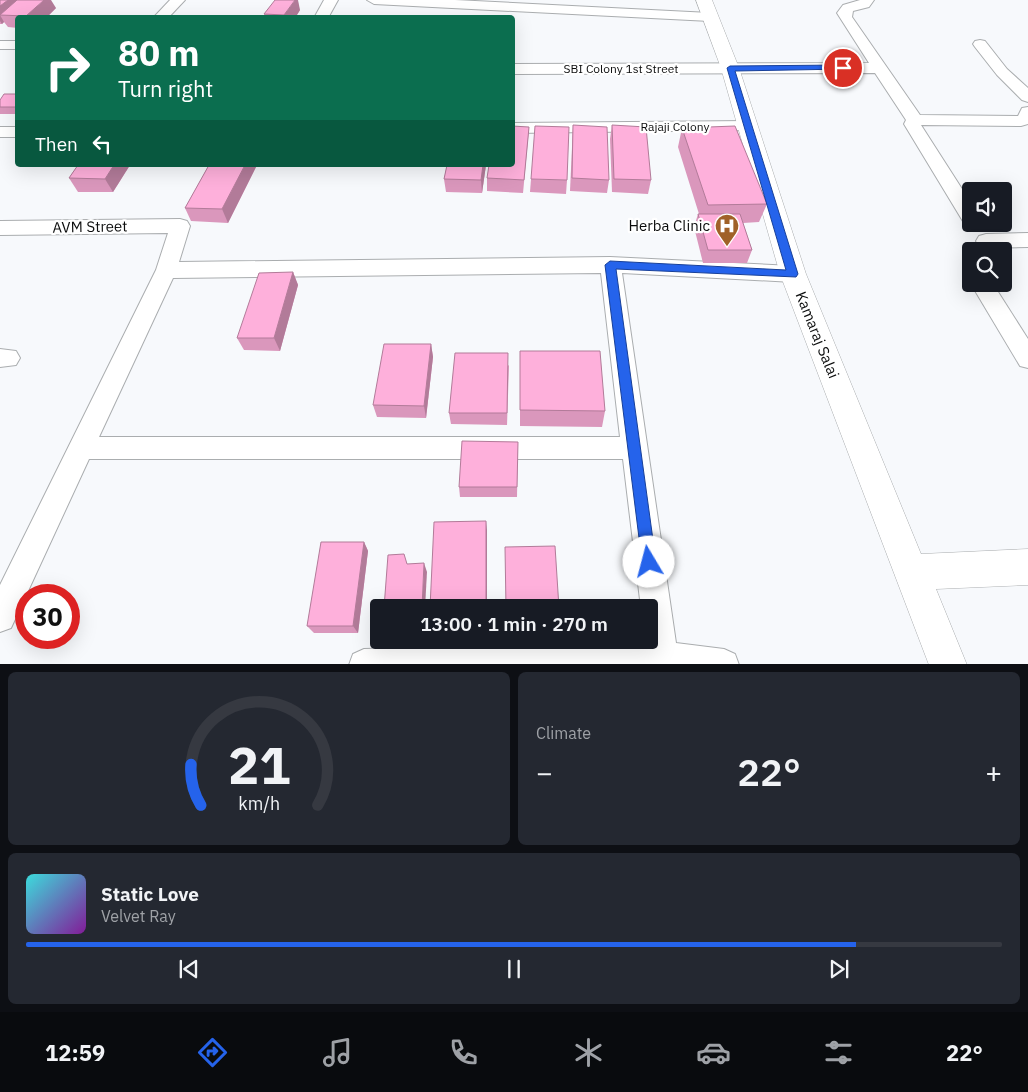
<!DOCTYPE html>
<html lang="en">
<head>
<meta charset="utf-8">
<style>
	:root { --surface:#171b24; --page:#242831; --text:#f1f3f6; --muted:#9ea1a6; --line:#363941; --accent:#2563eb }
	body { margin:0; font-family:"IBM Plex Sans",sans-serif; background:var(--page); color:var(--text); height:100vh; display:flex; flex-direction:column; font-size:19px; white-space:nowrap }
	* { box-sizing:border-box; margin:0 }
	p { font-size:16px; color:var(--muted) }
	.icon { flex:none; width:28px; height:28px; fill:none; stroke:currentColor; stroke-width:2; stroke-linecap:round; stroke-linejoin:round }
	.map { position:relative; height:664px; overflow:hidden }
	.side { display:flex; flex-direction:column; gap:8px; padding:8px; background:#0d0f14; flex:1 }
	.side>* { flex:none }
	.guide { position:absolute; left:15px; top:15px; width:500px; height:152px; border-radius:5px; box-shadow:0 5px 20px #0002; background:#0b6e4f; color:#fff; overflow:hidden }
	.controls { position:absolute; left:962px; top:182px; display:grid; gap:10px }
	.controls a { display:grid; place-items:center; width:50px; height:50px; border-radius:5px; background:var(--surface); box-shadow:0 5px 20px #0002; font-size:25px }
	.speed { position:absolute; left:15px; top:584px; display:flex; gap:10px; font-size:25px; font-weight:700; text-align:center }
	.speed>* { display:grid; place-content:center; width:65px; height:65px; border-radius:50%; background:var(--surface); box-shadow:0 5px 20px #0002; line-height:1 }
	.speed .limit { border:8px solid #d22; background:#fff; color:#111 }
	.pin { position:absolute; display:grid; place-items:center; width:42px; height:42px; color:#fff; margin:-21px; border:2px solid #fff; border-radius:50%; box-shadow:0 1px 5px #0007 }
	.me { position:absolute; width:55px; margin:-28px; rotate:352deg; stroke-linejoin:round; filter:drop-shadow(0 0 4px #0008) }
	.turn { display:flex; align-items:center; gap:18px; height:105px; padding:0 20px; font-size:22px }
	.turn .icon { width:65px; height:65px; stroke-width:2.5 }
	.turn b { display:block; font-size:35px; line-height:42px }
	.then { display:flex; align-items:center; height:48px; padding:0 20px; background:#0003; gap:10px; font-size:19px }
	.big { font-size:38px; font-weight:600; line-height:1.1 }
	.side .widget { flex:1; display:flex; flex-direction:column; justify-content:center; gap:8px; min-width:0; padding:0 18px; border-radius:8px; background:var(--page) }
	.side .dial { align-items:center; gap:0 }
	.dial svg { height:130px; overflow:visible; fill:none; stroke:var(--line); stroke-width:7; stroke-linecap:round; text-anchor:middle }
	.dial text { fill:var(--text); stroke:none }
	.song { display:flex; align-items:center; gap:15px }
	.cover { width:60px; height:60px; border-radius:8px; background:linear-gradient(135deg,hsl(180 70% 55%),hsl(290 70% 35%)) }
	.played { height:5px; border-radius:2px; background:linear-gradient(90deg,var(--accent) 85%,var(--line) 85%) }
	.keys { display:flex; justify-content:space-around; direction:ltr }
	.heat { display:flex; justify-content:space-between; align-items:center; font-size:28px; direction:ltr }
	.side .tiles { flex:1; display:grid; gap:8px; grid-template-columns:1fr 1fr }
	.widget:last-child { grid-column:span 2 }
	.trip { position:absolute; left:370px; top:599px; width:288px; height:50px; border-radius:5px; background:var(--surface); box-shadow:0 5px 20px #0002; font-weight:600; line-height:50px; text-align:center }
	.tab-bar { display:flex; height:80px; justify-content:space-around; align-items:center; background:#090b0e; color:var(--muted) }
	.tab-bar .icon { width:35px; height:35px }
	.tab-bar .current { color:var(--accent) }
	.tab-bar b { font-size:22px; color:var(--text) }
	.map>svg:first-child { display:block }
</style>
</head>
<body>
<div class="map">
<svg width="1028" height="665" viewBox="0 0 1028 665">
	<rect width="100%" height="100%" fill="#f7f9fc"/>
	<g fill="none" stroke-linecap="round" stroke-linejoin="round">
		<defs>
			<g id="street">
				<polygon points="170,0 185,0 168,18 153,18"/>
				<polygon points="324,0 338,0 328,18 314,18"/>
				<polygon points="367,0 455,0 710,13 717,17 710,21 374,4"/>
				<polygon points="860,0 874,0 869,7 853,11 852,17 920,115 1018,116 1022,108 1028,107 1028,124 1021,126 921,125 971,203 971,224 974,224 964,223 904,124 906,120 875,73 512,74 512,64 869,63 837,13 843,5"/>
				<polygon points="980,40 985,41 1007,69 1028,88 1028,102 1022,100 997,75 975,47 973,44 975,41"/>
				<rect x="0" y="41" width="18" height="8"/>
				<polygon points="748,121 754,122 756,126 754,130 512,133 512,123"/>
				<rect x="0" y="127" width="18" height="10"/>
				<path d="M180 219 187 221 190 226 179 262 610 257 793 266 800 269 803 274 800 279 793 282 622 273 676 643 724 649 735 654 739 665H349L353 654 364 649 645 642 644 640H649V608H641L623 459H89L11 628 0 632V585L156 270 168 233 0 235V221ZM601 273 620 437H99L173 278Z"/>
				<polygon points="1028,233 1028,247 986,248 979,246 976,241 979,236 986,234"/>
				<polygon points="971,284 993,284 1028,339 1028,368 1020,366"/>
				<polygon points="0,349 16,351 20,358 16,365 0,367"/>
			</g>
			<polygon id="secondary" points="696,0 712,0 739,68 806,274 921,554 1028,549 1028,585 936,589 967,665 929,665 780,274 721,68"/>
		</defs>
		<use href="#street" stroke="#aaadaf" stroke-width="2"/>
		<use href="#secondary" stroke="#aaadaf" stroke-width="1"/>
		<use href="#street" fill="#fff" fill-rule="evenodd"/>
		<use href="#secondary" fill="#fff" fill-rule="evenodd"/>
	</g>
	<g fill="#da97bc">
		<polygon points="0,0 56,8 46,18 18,18 18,28 8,27 4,22 2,24 0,24"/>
		<polygon points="300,10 295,18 266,18 264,14"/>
		<polygon points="18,94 18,114 0,114 0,100"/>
		<polygon points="573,125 609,180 607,193 570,191"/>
		<polygon points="612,125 651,180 648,194 612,192 610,139"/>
		<polygon points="529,127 528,140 523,193 487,191 487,178"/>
		<polygon points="682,128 767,204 759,222 743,223 752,250 747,263 703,263 694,227 698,214 699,214 678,147"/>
		<polygon points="78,165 130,165 113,192 78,192 69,178"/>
		<polygon points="209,165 257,165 228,223 191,221 185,208"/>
		<polygon points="447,165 486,165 482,193 446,192 444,179"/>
		<polygon points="531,179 567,180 566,194 530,192"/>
		<polygon points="293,272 298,285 280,351 244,350 237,338"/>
		<polygon points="431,344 433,357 426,418 377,417 373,405"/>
		<polygon points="520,351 605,411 602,427 520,426"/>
		<polygon points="509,365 507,425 451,424 449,413"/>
		<polygon points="518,442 517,497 460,497 459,487"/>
		<polygon points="364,542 368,551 358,633 314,633 307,626"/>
	</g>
	<g fill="#b27b99">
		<polygon points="8,0 22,0 0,15 0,6"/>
		<polygon points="44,0 51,0 56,8 46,18 27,18 26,16"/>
		<polygon points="295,0 298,0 300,10 295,18 284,18 284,15"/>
		<polygon points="0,15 4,22 2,24 0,21"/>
		<polygon points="114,165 130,165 113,192 105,179"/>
		<polygon points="245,165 257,165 228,223 222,209"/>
		<polygon points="483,165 486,165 482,193 481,180"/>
		<polygon points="293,272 298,285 280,351 274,338"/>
		<polygon points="431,344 433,357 426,418 424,406"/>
		<polygon points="486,521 487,530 487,608 486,608"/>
		<polygon points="364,542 368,551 358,633 353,626"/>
		<polygon points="424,563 427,572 425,608 422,608"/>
	</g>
	<g fill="#feb0db" stroke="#b27b99">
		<polygon points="0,0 8,0 0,6"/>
		<polygon points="17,0 44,0 26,16 0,15"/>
		<polygon points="275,0 295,0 284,15 264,14"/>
		<polygon points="4,94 18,94 18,107 0,107 0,100"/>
		<polygon points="573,125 607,127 609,180 572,178"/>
		<polygon points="612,125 646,127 651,180 614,179"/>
		<polygon points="512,126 529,127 524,180 487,178 489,165 512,165"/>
		<polygon points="535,126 569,127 567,180 531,179"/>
		<polygon points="735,126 767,204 708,205 682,128"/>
		<polygon points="78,165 114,165 105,179 69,178"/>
		<polygon points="209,165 245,165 222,209 185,208"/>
		<polygon points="447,165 483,165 481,180 444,179"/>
		<polygon points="698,214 740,214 752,250 708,250"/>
		<polygon points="293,272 274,338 237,338 259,273"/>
		<polygon points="384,344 431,344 424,406 373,405"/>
		<polygon points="520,351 600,351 605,411 520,410"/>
		<polygon points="455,353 508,353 507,413 449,413"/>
		<polygon points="462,441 518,442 517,487 459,487"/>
		<polygon points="486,521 486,608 430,608 434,522"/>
		<polygon points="321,542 364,542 353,626 307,626"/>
		<polygon points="555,546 559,608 506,608 505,547"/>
		<polygon points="404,554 407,564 424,563 422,608 384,608 388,555"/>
	</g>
	<polygon fill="#2563eb" stroke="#184099" points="843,65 846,66 846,69 735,71 798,274 796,277 616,269 656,562 654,567 649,569 644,567 642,562 605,265 610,261 786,270 727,68 730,66"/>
	<defs>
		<symbol id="hospital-pin" viewBox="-11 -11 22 30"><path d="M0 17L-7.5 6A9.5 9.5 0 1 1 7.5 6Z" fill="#a06128" stroke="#fff"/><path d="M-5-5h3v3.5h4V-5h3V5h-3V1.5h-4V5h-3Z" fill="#fff"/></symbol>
	</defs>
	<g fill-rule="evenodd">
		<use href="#hospital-pin" x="713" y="212" width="28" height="38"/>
	</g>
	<g text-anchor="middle" stroke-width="4.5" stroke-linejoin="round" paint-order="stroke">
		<g font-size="12" fill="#0b0c0c" stroke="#fff">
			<text x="621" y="73">SBI Colony 1st Street</text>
			<text x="675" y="131">Rajaji Colony</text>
		</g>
		<g font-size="15" fill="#0b0c0c" stroke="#fff" text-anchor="end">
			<text x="710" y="231">Herba Clinic</text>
		</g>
		<g font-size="15" fill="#0b0c0c" stroke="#fff">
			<text transform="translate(90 227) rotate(-1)" y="5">AVM Street</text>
			<text transform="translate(817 335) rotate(68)" y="5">Kamaraj Salai</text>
		</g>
	</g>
</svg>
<div class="controls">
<a><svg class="icon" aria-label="sound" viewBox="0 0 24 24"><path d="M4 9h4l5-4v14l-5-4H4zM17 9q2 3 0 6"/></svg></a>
<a><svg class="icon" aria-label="search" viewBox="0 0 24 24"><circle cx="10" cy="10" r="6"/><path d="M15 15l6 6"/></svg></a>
</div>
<div class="speed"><div class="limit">30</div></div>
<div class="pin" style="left:843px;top:68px;background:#d93025"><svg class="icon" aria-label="arrive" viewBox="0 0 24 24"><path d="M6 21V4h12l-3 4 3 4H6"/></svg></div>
<svg class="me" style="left:649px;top:562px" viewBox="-20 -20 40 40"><circle r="19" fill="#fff"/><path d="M0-13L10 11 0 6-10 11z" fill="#2563eb"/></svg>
<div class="trip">13:00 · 1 min · 270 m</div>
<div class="guide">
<div class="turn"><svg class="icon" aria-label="right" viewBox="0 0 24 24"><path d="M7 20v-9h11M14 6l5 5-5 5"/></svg><div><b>80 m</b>Turn right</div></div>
<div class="then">Then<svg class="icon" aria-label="left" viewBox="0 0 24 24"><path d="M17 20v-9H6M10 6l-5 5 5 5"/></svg></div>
</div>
</div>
<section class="side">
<div class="tiles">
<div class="widget dial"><svg viewBox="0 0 100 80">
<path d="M14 69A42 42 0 1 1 86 69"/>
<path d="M14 69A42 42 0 0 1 8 44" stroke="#2563eb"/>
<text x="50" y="56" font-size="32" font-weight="700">21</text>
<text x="50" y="72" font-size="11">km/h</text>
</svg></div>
<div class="widget"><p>Climate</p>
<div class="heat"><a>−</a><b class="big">22°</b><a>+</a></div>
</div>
<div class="widget">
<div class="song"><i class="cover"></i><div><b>Static Love</b><p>Velvet Ray</p></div></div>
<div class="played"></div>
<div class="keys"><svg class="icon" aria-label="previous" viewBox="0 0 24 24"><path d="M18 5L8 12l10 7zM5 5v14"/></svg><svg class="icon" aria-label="pause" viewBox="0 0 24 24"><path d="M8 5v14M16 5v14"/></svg><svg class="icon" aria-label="next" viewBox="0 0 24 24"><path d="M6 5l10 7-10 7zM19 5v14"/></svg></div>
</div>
</div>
</section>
<nav class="tab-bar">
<b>12:59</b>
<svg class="icon current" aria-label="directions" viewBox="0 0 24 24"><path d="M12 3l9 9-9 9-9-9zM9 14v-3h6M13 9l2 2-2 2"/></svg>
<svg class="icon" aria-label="music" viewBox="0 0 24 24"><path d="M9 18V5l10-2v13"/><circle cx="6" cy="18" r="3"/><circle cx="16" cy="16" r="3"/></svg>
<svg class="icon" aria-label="phone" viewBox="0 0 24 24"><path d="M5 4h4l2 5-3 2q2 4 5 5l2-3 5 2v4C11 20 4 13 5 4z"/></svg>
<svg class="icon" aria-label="climate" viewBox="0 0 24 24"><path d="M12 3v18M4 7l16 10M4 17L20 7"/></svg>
<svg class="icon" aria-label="car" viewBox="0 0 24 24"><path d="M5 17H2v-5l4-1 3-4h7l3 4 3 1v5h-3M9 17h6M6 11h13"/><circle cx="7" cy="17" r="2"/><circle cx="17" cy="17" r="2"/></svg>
<svg class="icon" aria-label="filters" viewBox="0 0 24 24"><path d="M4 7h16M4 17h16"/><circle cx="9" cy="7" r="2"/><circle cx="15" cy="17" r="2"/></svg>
<b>22°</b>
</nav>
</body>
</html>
